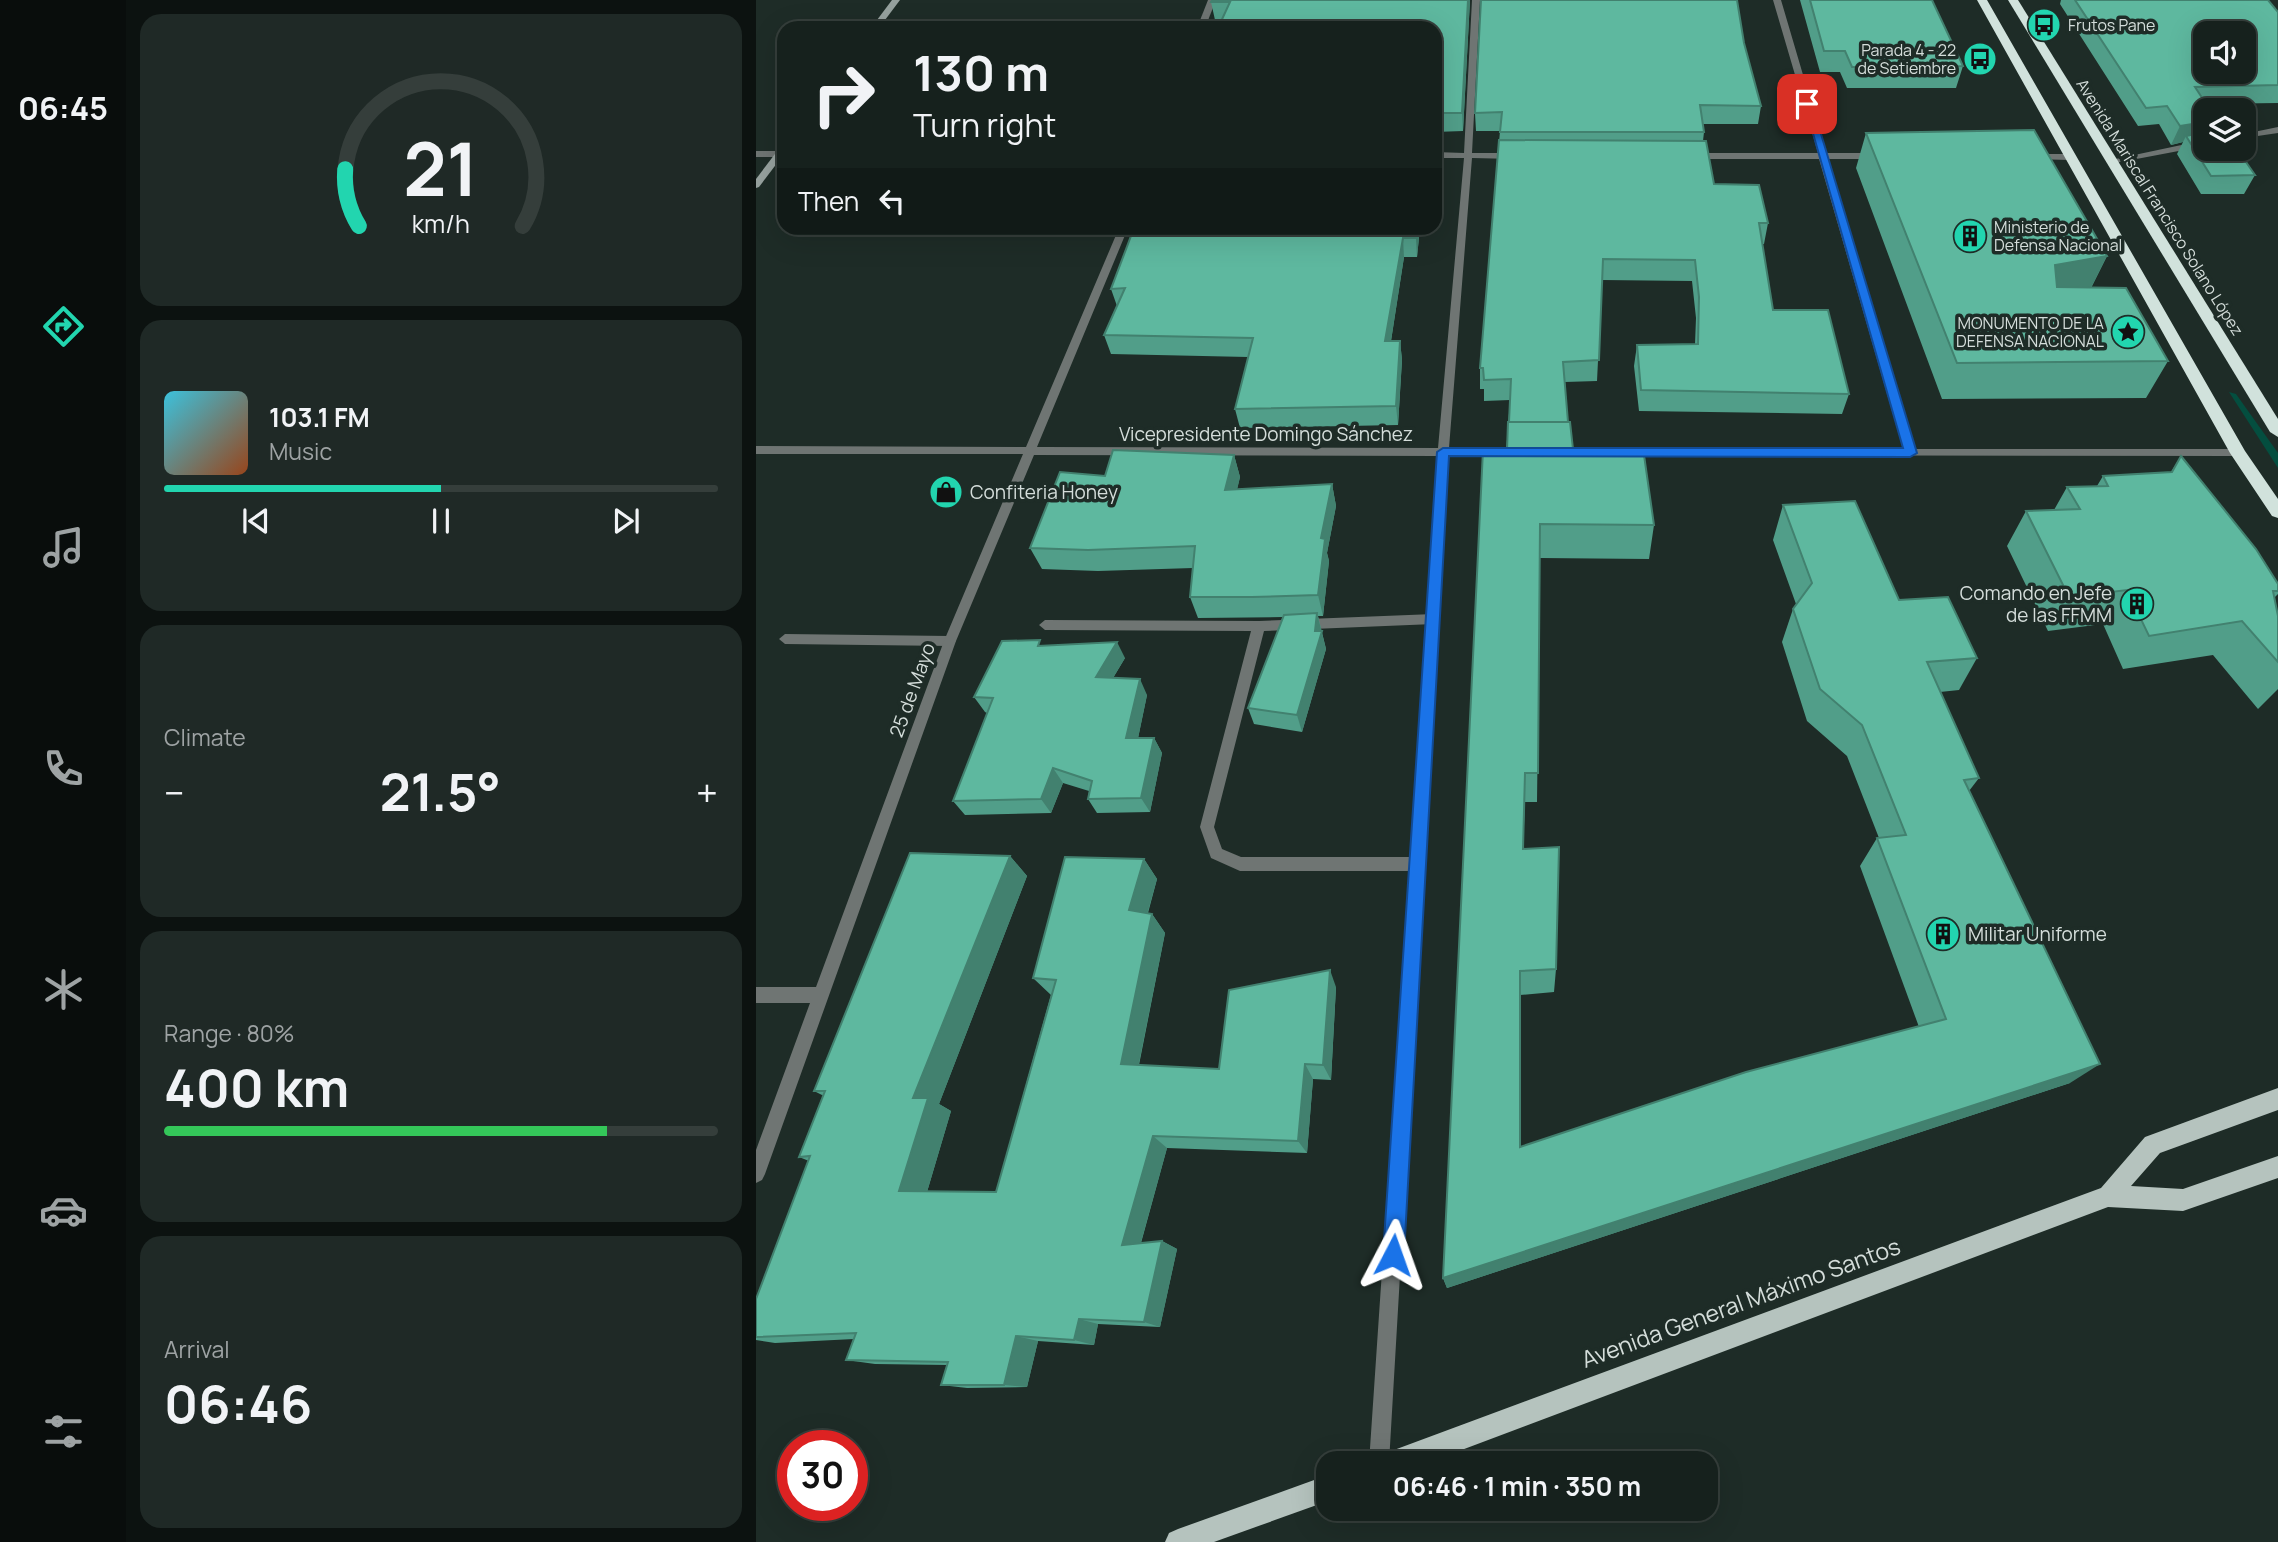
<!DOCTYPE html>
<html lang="en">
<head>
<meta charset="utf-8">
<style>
	:root { --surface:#16211d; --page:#1f2926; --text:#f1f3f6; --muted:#9ea3a4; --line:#353e3b; --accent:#22d5af }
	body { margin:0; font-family:Manrope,sans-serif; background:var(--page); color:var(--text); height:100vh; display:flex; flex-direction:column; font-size:26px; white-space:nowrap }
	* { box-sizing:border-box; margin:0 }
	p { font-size:23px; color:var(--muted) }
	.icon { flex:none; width:38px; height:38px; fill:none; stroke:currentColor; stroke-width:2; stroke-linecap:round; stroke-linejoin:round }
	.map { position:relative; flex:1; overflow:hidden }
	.panel { display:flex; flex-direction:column; gap:14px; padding:14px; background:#0c1210; width:630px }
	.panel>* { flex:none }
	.top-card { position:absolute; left:21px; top:21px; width:665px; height:214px; border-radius:21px; box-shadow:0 7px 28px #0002,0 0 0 2px var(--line); background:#16211d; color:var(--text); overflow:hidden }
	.tools { position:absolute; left:1437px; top:21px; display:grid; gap:14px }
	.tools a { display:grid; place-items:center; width:63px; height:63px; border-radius:14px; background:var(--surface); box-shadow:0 7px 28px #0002,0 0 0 2px var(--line); font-size:35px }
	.speed { position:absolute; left:21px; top:1430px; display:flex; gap:14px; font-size:35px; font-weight:700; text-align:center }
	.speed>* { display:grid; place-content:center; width:91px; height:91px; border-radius:50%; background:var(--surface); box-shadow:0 7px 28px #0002,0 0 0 2px var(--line); line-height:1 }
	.speed .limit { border:10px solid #d22; background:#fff; color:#111 }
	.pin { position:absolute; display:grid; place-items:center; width:60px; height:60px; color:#fff; margin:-30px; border-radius:14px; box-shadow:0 4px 10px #0006 }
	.me { position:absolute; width:77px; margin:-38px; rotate:4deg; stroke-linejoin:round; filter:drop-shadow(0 0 5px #0008) }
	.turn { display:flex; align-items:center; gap:24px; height:147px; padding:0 21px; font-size:32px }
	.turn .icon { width:91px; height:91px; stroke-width:2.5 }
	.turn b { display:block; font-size:49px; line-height:60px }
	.then { display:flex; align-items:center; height:66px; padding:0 21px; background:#0003; gap:14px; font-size:26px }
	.big { font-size:52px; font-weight:700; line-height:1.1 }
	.panel .tile { flex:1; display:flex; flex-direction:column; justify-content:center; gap:10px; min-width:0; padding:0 24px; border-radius:21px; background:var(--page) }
	.panel .dial { align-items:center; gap:0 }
	.dial svg { height:182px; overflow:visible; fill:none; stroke:var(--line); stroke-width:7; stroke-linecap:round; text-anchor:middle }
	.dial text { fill:var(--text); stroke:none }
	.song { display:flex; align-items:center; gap:21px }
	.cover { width:84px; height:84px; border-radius:10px; background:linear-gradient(135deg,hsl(190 70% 55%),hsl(20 70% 35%)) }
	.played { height:7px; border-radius:4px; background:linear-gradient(90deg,var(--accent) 50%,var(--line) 50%) }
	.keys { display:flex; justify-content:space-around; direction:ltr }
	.heat { display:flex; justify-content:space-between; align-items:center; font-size:38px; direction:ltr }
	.charge { height:10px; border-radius:5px; background:linear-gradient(90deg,#34c759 80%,var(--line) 0) }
	.trip { position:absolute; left:560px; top:1451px; width:402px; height:70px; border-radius:21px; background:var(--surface); box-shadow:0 7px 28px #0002,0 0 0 2px var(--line); font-weight:700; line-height:70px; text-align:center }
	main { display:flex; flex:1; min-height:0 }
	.tab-bar { display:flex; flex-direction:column; width:126px; justify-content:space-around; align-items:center; background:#090d0c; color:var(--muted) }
	.tab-bar .icon { width:49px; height:49px }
	.tab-bar .selected { color:var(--accent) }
	.tab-bar b { font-size:32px; color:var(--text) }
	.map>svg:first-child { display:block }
</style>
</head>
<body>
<main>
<nav class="tab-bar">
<b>06:45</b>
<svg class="icon selected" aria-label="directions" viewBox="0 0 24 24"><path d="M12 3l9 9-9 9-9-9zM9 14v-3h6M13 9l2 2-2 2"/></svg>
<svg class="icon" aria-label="music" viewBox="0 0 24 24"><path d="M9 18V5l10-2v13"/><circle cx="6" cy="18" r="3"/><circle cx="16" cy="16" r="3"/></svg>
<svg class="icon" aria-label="phone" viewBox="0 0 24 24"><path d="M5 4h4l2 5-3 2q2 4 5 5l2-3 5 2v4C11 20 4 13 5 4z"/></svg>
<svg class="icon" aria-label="climate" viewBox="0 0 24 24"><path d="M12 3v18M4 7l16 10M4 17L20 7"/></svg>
<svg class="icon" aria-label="car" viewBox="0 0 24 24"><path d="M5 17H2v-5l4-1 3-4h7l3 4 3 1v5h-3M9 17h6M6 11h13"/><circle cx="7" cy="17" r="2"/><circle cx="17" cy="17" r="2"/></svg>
<svg class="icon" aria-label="filters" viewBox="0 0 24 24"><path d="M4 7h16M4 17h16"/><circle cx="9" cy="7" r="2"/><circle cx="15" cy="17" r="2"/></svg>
</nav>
<section class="panel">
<div class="tile dial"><svg viewBox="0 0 100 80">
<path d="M14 69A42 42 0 1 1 86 69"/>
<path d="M14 69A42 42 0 0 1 8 44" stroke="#22d5af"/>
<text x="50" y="56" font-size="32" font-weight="700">21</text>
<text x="50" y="72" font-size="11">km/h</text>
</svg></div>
<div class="tile">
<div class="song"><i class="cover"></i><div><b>103.1 FM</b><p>Music</p></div></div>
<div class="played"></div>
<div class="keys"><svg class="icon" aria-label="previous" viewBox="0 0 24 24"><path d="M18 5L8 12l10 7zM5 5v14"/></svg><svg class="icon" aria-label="pause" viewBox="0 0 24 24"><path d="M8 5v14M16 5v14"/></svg><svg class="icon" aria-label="next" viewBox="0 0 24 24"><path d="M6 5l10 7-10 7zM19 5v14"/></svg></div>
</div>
<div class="tile"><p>Climate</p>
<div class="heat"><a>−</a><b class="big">21.5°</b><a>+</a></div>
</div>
<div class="tile"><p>Range · 80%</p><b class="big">400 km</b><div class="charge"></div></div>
<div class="tile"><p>Arrival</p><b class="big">06:46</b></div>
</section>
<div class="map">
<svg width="1522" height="1542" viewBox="0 0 1522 1542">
	<rect width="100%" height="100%" fill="#1e2c27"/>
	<polygon fill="#044e3f" points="1473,392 1480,394 1522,453 1522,468"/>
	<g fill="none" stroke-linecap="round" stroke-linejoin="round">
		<g fill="#6f7573" fill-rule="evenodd">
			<polygon points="678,614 684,619 678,624 508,631 458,827 466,849 485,857 663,857 668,859 670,864 668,869 663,871 484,871 455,858 444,827 495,631 289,630 283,625 289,620 503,621"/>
			<polygon points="29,634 194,636 200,641 194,646 29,644 23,639"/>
		</g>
		<g fill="#6f7573" fill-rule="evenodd">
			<polygon points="452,0 460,0 449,28 441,28"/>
			<polygon points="716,0 724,0 716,153 759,153 763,156 759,159 716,158 693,448 744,448 750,452 744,456 692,456 633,1463 613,1463 681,456 278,455 200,641 9,1174 6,1180 0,1183 0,1150 54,1003 0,1003 0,987 60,987 188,641 267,454 0,454 0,446 270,447 363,228 372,228 281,447 682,448 708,158 679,158 679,152 708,153"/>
			<polygon points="1017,0 1025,0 1070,153 1123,153 1127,156 1123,159 1072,159 1158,449 1482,449 1488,453 1486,456 865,455 865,449 869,448 1147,449 1063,159 936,159 932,156 936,153 1062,153"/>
			<polygon points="1522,127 1522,133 1488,138 1488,134"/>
			<polygon points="1449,140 1449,146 1354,164 1350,161"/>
			<rect x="0" y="151" width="28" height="6"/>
			<polygon points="1276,154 1313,154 1317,157 1313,160 1273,159 1272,157"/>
		</g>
		<g fill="#96a19e" fill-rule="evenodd">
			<polygon points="136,0 144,0 123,28 115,28"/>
			<polygon points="28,145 28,154 3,187 0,188 0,179 25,146"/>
		</g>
		<g fill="#b5c3be" fill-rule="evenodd">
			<polygon points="1522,1088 1522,1110 1404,1153 1375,1186 1427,1189 1522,1156 1522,1178 1427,1211 1352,1207 671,1463 625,1463 629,1454 638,1450 1345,1188 1389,1137"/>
			<polygon points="572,1475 572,1501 458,1542 409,1542 413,1533 422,1529"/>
		</g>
		<g fill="#d1e2dc" fill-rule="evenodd">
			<polygon points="1221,0 1231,0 1489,451 1522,499 1522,518 1516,516 1474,453"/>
			<polygon points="1252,0 1262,0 1522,419 1522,437 1514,432"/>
		</g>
	</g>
	<g fill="#519e89">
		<polygon points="456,0 714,0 707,131 679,132 679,28 459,20 455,2"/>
		<polygon points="1044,0 1176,0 1207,66 1200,88 1091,88 1084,72 1064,72"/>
		<polygon points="1305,0 1512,0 1522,12 1522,103 1450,104 1449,149 1499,175 1488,194 1445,194 1421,154 1427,142 1415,145 1403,124 1382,126 1304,4"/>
		<polygon points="988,43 1005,106 1002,124 947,124 948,132 947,141 958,184 1012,223 1008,244 1006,244 1017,310 1093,394 1086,414 883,411 878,366 881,345 939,344 940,318 936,281 846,280 841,381 809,382 812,422 817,449 898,525 893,559 784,558 781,802 769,802 767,849 800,969 798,992 764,995 764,1147 1163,1027 1104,866 1121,838 1123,838 1091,756 1051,721 1026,642 1037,609 1040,604 1017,540 1027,505 1143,600 1221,658 1203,690 1184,692 1223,778 1213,791 1314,1083 691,1288 687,1278 754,400 728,401 728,389 724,389 724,368 744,131 720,131 719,113"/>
		<polygon points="1110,133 1351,256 1335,288 1412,361 1390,398 1186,399 1100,168"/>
		<polygon points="664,228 661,257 648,257 635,341 644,341 646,360 642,425 484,428 479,409 492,357 355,354 348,335 361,306 355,289"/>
		<polygon points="478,455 484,477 481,489 576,484 580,506 571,553 573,561 567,616 562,616 570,649 546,732 498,724 492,708 527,617 442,618 434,597 437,568 342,571 286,569 274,548 349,476"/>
		<polygon points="1425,456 1522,584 1522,594 1518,598 1522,616 1522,689 1502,709 1457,655 1367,669 1347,624 1292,631 1251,546 1270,511 1298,510 1311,487 1341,486 1347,476 1415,472"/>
		<polygon points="287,646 369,658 357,678 391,695 382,738 398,738 406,753 394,812 341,813 332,799 333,791 307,783 295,813 209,815 197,801 231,713 229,712 218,697"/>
		<polygon points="254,856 271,876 183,1104 195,1111 171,1192 240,1192 295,995 277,978 388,859 401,879 392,913 396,914 409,933 383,1065 463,1069 580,987 575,1080 557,1079 551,1153 411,1148 385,1243 406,1241 421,1249 404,1327 342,1324 338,1345 282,1341 271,1387 211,1388 185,1385 191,1365 119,1364 90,1360 98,1339 19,1343 0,1340 0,1299 53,1161 43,1157 68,1096 58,1091"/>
	</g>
	<g fill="#42816f">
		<polygon points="712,0 714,0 707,131 706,113"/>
		<polygon points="1449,122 1449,138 1430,136 1427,142 1415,145 1424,126"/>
		<polygon points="661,228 664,228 661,257 660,238"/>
		<polygon points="647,238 648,257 632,360 629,341"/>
		<polygon points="1351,256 1333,292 1282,301 1299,265"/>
		<polygon points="644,341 646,360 642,425 640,406"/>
		<polygon points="478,455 484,477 476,512 469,490"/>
		<polygon points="576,484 580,506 571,553 573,561 567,616 562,595 565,538"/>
		<polygon points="561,613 570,649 546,732 541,715"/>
		<polygon points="361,642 369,658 348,693 340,677"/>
		<polygon points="384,679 391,695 379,753 370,738"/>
		<polygon points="398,738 406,753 394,812 385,798"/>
		<polygon points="297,768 307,783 295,813 285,799"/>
		<polygon points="254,856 271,876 183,1104 195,1111 168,1202 143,1191 157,1098"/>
		<polygon points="388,859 401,879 387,929 373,910"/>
		<polygon points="396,914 409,933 380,1078 365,1064"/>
		<polygon points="574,970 580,987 575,1080 567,1065"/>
		<polygon points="549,1064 557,1079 551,1153 542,1141"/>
		<polygon points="1344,1064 1314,1083 691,1288 687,1278"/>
		<polygon points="397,1136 411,1148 382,1253 366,1245"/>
		<polygon points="406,1241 421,1249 404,1327 388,1322"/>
		<polygon points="323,1319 342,1324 338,1345 318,1340"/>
		<polygon points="260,1336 282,1341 271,1387 248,1385"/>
	</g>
	<g fill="#5eb89f" stroke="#42816f" stroke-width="2" fill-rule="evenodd">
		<polygon points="456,0 712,0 706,113 679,113 679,28 462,28 474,2 455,2"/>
		<polygon points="725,0 981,0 988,43 1005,106 944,105 948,132 744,132 746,112 719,113"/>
		<polygon points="1054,0 1176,0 1207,66 1096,67 1089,51 1068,51"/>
		<path d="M1319 0H1512L1522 12V85L1439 87 1454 110H1449V122L1424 126 1411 106 1390 108ZM1449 33H1488V72H1449Z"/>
		<polygon points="1278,130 1351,256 1299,265 1301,287 1370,288 1412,361 1201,363 1110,133"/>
		<polygon points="1449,132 1449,149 1481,149 1499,175 1455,176 1430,136"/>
		<polygon points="743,140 950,141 958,184 1003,185 1012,223 1003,223 1017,310 1072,310 1093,394 885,390 881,345 942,344 943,297 939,260 847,259 843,360 807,362 812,422 753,422 755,379 728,380 727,368 724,368"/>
		<polygon points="378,228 661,228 660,238 647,238 629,341 644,341 640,406 479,409 497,338 348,335 369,288 355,289"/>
		<polygon points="752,422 814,422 817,449 887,448 898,525 784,524 782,773 769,773 767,849 803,847 800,969 764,971 764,1147 990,1072 1190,1019 1121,838 1150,835 1106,725 1064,689 1037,609 1056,583 1027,505 1099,501 1143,600 1192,597 1221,658 1171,662 1223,778 1208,780 1344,1064 687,1278 727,450 751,450"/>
		<polygon points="357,450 478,455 469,490 576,484 565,538 569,539 562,595 496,597 434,597 439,546 332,550 274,548 304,472 349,476"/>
		<polygon points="1425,456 1500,549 1522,584 1522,591 1517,591 1522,616 1522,662 1486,621 1393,636 1371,590 1313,597 1270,511 1324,509 1311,487 1352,486 1347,476 1416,472"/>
		<polygon points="561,613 559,631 566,631 541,715 492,708 528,615"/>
		<polygon points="284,640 282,646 361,642 340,677 384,679 370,738 398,738 385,798 332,799 336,781 297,768 285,799 197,801 237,698 218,697 246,641"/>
		<polygon points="154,853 254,856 157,1098 172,1098 143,1191 240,1192 300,980 277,978 309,857 388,859 373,910 396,914 365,1064 463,1069 473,990 574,970 567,1065 549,1064 542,1141 397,1136 366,1245 406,1241 388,1322 323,1319 318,1340 260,1336 248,1385 185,1385 192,1362 90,1360 100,1333 0,1337 0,1299 54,1156 43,1157 69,1091 58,1091"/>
	</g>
	<polygon fill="#1a73e8" stroke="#114b97" stroke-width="2" points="1048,102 1056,104 1161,453 1154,457 693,456 648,1255 645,1262 637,1265 630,1262 627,1255 681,452 687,448 1147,448"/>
	<defs>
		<symbol id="bus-disc" viewBox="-11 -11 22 22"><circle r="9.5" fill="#22d5af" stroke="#1e2c27"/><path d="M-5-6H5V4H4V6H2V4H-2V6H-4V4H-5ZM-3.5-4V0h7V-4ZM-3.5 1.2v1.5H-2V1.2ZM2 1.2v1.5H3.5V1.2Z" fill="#111"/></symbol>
		<symbol id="building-disc" viewBox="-11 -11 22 22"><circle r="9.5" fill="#22d5af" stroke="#1e2c27"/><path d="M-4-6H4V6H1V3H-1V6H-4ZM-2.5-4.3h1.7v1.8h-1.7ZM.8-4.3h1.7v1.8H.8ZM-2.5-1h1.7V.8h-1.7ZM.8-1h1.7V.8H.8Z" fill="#111"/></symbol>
		<symbol id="sight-disc" viewBox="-11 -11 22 22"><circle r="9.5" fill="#22d5af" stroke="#1e2c27"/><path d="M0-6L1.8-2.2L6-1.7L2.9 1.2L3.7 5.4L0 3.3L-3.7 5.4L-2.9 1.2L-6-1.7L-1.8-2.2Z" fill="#111"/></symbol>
		<symbol id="shop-disc" viewBox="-11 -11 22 22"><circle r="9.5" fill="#22d5af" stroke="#1e2c27"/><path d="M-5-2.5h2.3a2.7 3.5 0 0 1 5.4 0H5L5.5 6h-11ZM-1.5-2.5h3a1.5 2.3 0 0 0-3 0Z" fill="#111"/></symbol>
	</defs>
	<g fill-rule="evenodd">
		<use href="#bus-disc" x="1269" y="6" width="38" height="38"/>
		<use href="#bus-disc" x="1205" y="40" width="38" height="38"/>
		<use href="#building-disc" x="1195" y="217" width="38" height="38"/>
		<use href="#sight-disc" x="1353" y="313" width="38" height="38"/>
		<use href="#shop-disc" x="171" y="473" width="38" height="38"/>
		<use href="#building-disc" x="1362" y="585" width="38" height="38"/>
		<use href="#building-disc" x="1168" y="915" width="38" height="38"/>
	</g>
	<g text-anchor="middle" stroke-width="7" stroke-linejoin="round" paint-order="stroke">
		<g font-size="16" fill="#d4ddda" stroke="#1e2c27" text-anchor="start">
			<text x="1312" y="31">Frutos Pane</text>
			<text x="1200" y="56" text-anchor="end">Parada 4 - 22<tspan x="1200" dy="18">de Setiembre</tspan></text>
			<text x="1238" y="233">Ministerio de<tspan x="1238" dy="18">Defensa Nacional</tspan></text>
			<text x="1348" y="329" text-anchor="end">MONUMENTO DE LA<tspan x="1348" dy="18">DEFENSA NACIONAL</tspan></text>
		</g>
		<g font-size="16" fill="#d4ddda" stroke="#1e2c27">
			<text transform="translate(1404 207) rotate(58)" y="6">Avenida Mariscal Francisco Solano López</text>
		</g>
		<g font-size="19" fill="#d4ddda" stroke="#1e2c27">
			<text x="510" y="441">Vicepresidente Domingo Sánchez</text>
			<text transform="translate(156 690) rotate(-70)" y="7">25 de Mayo</text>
		</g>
		<g font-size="19" fill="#d4ddda" stroke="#1e2c27" text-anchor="start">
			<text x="214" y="499">Confiteria Honey</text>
			<text x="1356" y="600" text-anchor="end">Comando en Jefe<tspan x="1356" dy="22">de las FFMM</tspan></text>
			<text x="1212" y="941">Militar Uniforme</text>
		</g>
		<g font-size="23" fill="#d4ddda" stroke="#1e2c27">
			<text transform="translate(985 1303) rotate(-20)" y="8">Avenida General Máximo Santos</text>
		</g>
	</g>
</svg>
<div class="tools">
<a><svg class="icon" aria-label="sound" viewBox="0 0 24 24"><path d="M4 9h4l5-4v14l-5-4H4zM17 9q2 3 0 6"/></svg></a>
<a><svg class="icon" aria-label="layers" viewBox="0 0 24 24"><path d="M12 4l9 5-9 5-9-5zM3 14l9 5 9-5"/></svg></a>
</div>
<div class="speed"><div class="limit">30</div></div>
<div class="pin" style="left:1051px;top:104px;background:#d93025"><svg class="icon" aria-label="arrive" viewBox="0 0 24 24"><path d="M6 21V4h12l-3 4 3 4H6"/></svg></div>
<svg class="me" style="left:637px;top:1255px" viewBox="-20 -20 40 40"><path d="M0-17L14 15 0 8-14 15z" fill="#1a73e8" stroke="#fff" stroke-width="4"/></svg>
<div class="trip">06:46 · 1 min · 350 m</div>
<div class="top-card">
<div class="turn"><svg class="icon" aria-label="right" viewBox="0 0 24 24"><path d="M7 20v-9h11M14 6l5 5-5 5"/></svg><div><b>130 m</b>Turn right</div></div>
<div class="then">Then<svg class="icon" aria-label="left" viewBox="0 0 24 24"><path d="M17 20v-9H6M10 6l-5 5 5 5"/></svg></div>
</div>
</div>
</main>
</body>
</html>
